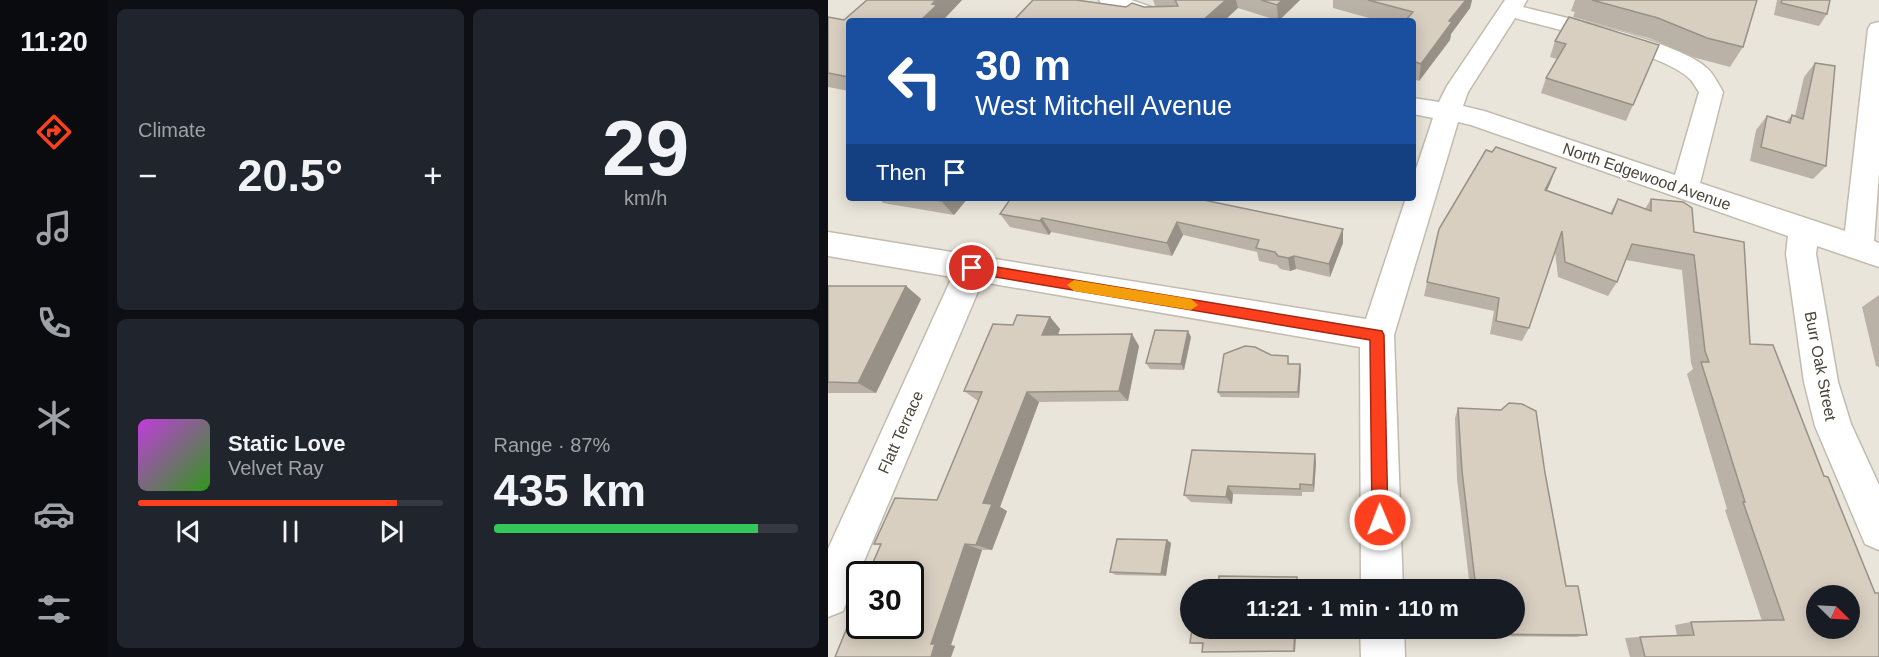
<!DOCTYPE html>
<html lang="en">
<head>
<meta charset="utf-8">
<style>
	:root { --surface:#171b24; --page:#20242c; --text:#f1f3f6; --muted:#9ea1a6; --line:#363941; --accent:#fc3f1d }
	body { margin:0; font-family:Helvetica,sans-serif; background:var(--page); color:var(--text); height:100vh; display:flex; flex-direction:column; font-size:22px; white-space:nowrap }
	* { box-sizing:border-box; margin:0 }
	p { font-size:20px; color:var(--muted) }
	.icon { flex:none; width:33px; height:33px; fill:none; stroke:currentColor; stroke-width:2; stroke-linecap:round; stroke-linejoin:round }
	.map { position:relative; flex:1; overflow:hidden }
	.panel { display:flex; flex-direction:column; gap:9px; padding:9px; background:#0d0f14; width:720px }
	.panel>* { flex:none }
	.banner { position:absolute; left:18px; top:18px; width:570px; height:183px; border-radius:6px; box-shadow:0 3px 15px #0003; background:#1a4fa0; color:#fff; overflow:hidden }
	.needle { width:39px; rotate:114deg }
	.tools { position:absolute; left:978px; top:585px; display:grid; gap:12px }
	.tools a { display:grid; place-items:center; width:54px; height:54px; border-radius:50%; background:var(--surface); box-shadow:0 3px 15px #0003; font-size:30px }
	.speed { position:absolute; left:18px; top:561px; display:flex; gap:12px; font-size:30px; font-weight:700; text-align:center }
	.speed>* { display:grid; place-content:center; width:78px; height:78px; border-radius:50%; background:var(--surface); box-shadow:0 3px 15px #0003; line-height:1 }
	.speed .limit { border:3px solid #111; border-radius:9px; background:#fff; color:#111 }
	.pin { position:absolute; display:grid; place-items:center; width:51px; height:51px; color:#fff; margin:-26px; border:3px solid #fff; border-radius:50%; box-shadow:0 2px 6px #0007 }
	.me { position:absolute; width:66px; margin:-33px; rotate:359deg; stroke-linejoin:round; filter:drop-shadow(0 0 4px #0008) }
	.turn { display:flex; align-items:center; gap:21px; height:126px; padding:0 30px; font-size:27px }
	.turn .icon { width:78px; height:78px; stroke-width:2.5 }
	.turn b { display:block; font-size:42px; line-height:51px }
	.then { display:flex; align-items:center; height:57px; padding:0 30px; background:#0003; gap:12px; font-size:22px }
	.big { font-size:45px; font-weight:800; line-height:1.1 }
	.panel .card { flex:1; display:flex; flex-direction:column; justify-content:center; gap:9px; min-width:0; padding:0 21px; border-radius:9px; background:var(--page) }
	.panel .dial { align-items:center; gap:0 }
	.dial b { font-size:78px; line-height:1 }
	.song { display:flex; align-items:center; gap:18px }
	.cover { width:72px; height:72px; border-radius:9px; background:linear-gradient(135deg,hsl(290 70% 55%),hsl(110 70% 35%)) }
	.played { height:6px; border-radius:3px; background:linear-gradient(90deg,var(--accent) 85%,var(--line) 85%) }
	.keys { display:flex; justify-content:space-around; direction:ltr }
	.heat { display:flex; justify-content:space-between; align-items:center; font-size:33px; direction:ltr }
	.charge { height:9px; border-radius:4px; background:linear-gradient(90deg,#34c759 87%,var(--line) 0) }
	.panel .tiles { flex:1; display:grid; gap:9px; grid-template-columns:repeat(2,1fr) }
	.trip { position:absolute; left:352px; top:579px; width:345px; height:60px; border-radius:30px; background:var(--surface); box-shadow:0 3px 15px #0003; font-weight:800; line-height:60px; text-align:center }
	main { display:flex; flex:1; min-height:0 }
	.tab-bar { display:flex; flex-direction:column; width:108px; justify-content:space-around; align-items:center; background:#090b0e; color:var(--muted) }
	.tab-bar .icon { width:42px; height:42px }
	.tab-bar .active { color:var(--accent) }
	.tab-bar b { font-size:27px; color:var(--text) }
	.map>svg:first-child { display:block }
</style>
</head>
<body>
<main>
<nav class="tab-bar">
<b>11:20</b>
<svg class="icon active" aria-label="directions" viewBox="0 0 24 24"><path d="M12 3l9 9-9 9-9-9zM9 14v-3h6M13 9l2 2-2 2"/></svg>
<svg class="icon" aria-label="music" viewBox="0 0 24 24"><path d="M9 18V5l10-2v13"/><circle cx="6" cy="18" r="3"/><circle cx="16" cy="16" r="3"/></svg>
<svg class="icon" aria-label="phone" viewBox="0 0 24 24"><path d="M5 4h4l2 5-3 2q2 4 5 5l2-3 5 2v4C11 20 4 13 5 4z"/></svg>
<svg class="icon" aria-label="climate" viewBox="0 0 24 24"><path d="M12 3v18M4 7l16 10M4 17L20 7"/></svg>
<svg class="icon" aria-label="car" viewBox="0 0 24 24"><path d="M5 17H2v-5l4-1 3-4h7l3 4 3 1v5h-3M9 17h6M6 11h13"/><circle cx="7" cy="17" r="2"/><circle cx="17" cy="17" r="2"/></svg>
<svg class="icon" aria-label="filters" viewBox="0 0 24 24"><path d="M4 7h16M4 17h16"/><circle cx="9" cy="7" r="2"/><circle cx="15" cy="17" r="2"/></svg>
</nav>
<section class="panel">
<div class="tiles">
<div class="card"><p>Climate</p>
<div class="heat"><a>−</a><b class="big">20.5°</b><a>+</a></div>
</div>
<div class="card dial"><b>29</b><p>km/h</p></div>
<div class="card">
<div class="song"><i class="cover"></i><div><b>Static Love</b><p>Velvet Ray</p></div></div>
<div class="played"></div>
<div class="keys"><svg class="icon" aria-label="previous" viewBox="0 0 24 24"><path d="M18 5L8 12l10 7zM5 5v14"/></svg><svg class="icon" aria-label="pause" viewBox="0 0 24 24"><path d="M8 5v14M16 5v14"/></svg><svg class="icon" aria-label="next" viewBox="0 0 24 24"><path d="M6 5l10 7-10 7zM19 5v14"/></svg></div>
</div>
<div class="card"><p>Range · 87%</p><b class="big">435 km</b><div class="charge"></div></div>
</div>
</section>
<div class="map">
<svg width="1051" height="657" viewBox="0 0 1051 657">
	<rect width="100%" height="100%" fill="#f6f3ec"/>
	<path fill="#eae5da" fill-rule="evenodd" d="M0 0H1051V657H0ZM21 21H585V198H21ZM32 574H82V626H32ZM363 590H687V628H363ZM988 596H1022V628H988Z"/>
	<g fill="none" stroke-linecap="round" stroke-linejoin="round">
		<defs>
			<g id="minor">
				<polygon points="271,0 303,0 350,16 353,21 321,21 274,5"/>
				<path d="M677 0H699L695 7C737 18 851 41 880 69 886 75 891 85 895 92L872 183 1017 231 1040 29 1043 24 1051 22V173L1046 241 1051 243V267L989 246 988 254 1010 382 1023 424 1051 485V550L1037 544 987 426 976 382 958 254 960 236 643 125 630 122 566 335 575 590H533L532 347 154 282 15 611 0 617V549L124 277 0 256V232L538 319 578 198H585V178L605 118 585 114V98L611 102 619 86ZM687 18C726 29 838 53 863 80 866 84 868 88 871 92L847 175 656 111 635 106 640 92Z"/>
				<polygon points="532,628 576,628 577,657 533,657"/>
			</g>
		</defs>
		<use href="#minor" stroke="#c2bbae" stroke-width="3"/>
		<use href="#minor" fill="#fff" fill-rule="evenodd"/>
	</g>
	<g fill="#bab2a6">
		<polygon points="39,0 134,0 117,18 119,21 21,21 21,91 0,87 0,17 16,20"/>
		<polygon points="325,0 472,0 451,21 410,8 298,7 329,7 327,6"/>
		<polygon points="505,0 644,0 642,8 623,34 622,40 591,81 585,79 585,21 552,21 505,8"/>
		<polygon points="747,0 929,0 915,47 902,67 868,58 821,38 745,17 747,12 743,11"/>
		<polygon points="949,0 1002,0 999,14 991,26 946,15"/>
		<polygon points="741,17 805,105 798,121 713,93 718,78 729,59 722,57 727,41"/>
		<polygon points="987,63 998,166 985,179 922,161 928,130 939,116 958,122 964,115 967,116 976,77"/>
		<polygon points="722,184 719,190 782,213 790,199 817,209 823,199 866,232 922,344 1051,657 802,657 797,638 812,637 849,636 847,625 863,622 934,621 897,510 899,509 859,374 865,369 863,363 854,270 798,260 789,282 780,296 730,277 727,251 701,328 694,341 662,334 666,311 596,296 599,282"/>
		<polygon points="51,198 140,198 126,215 55,203"/>
		<polygon points="172,214 515,229 515,243 502,277 468,269 462,271 452,269 449,265 431,261 429,252 355,235 344,256 223,232 221,235 182,227"/>
		<polygon points="0,286 78,286 93,299 48,393 0,393"/>
		<polygon points="1051,295 1051,367 1048,366 1034,307"/>
		<polygon points="222,317 232,329 230,335 311,346 300,401 211,402 172,507 179,511 164,550 154,550 123,645 127,646 123,657 52,545 46,544 109,500 150,401 136,391 185,325"/>
		<polygon points="363,337 356,370 322,369 318,363"/>
		<polygon points="443,355 461,362 461,364 472,364 473,370 471,398 393,397 390,392"/>
		<polygon points="630,408 717,473 738,586 759,635 748,637 640,636 639,628 687,628 687,590 639,590 642,588 629,479 627,418"/>
		<polygon points="488,463 486,492 474,492 474,496 405,494 404,504 363,502 356,495"/>
		<polygon points="339,540 343,543 338,576 288,575 282,572"/>
		<polygon points="364,628 468,628 467,652 374,652 375,644 362,643"/>
	</g>
	<g fill="#979187">
		<polygon points="108,0 134,0 117,18 119,21 92,21 104,4"/>
		<polygon points="398,0 408,0 410,8 396,21 374,21"/>
		<polygon points="454,0 472,0 450,21 449,5"/>
		<polygon points="638,0 644,0 642,8 623,34 622,40 591,81 593,64 621,21"/>
		<polygon points="728,168 722,184 711,206 717,190"/>
		<polygon points="116,198 140,198 126,215 113,201"/>
		<polygon points="214,218 223,232 221,235 212,221"/>
		<polygon points="349,222 355,235 344,256 339,243"/>
		<polygon points="515,229 515,243 502,277 501,264"/>
		<polygon points="466,256 468,269 462,271 460,258"/>
		<polygon points="78,286 93,299 48,393 30,383"/>
		<polygon points="222,317 232,329 225,347 214,335"/>
		<polygon points="360,331 363,337 356,370 353,364"/>
		<polygon points="304,334 311,346 300,401 291,391"/>
		<polygon points="472,364 473,370 471,398 470,392"/>
		<polygon points="199,392 211,402 172,507 179,511 164,550 148,545 155,503"/>
		<polygon points="487,454 488,463 486,492 485,485"/>
		<polygon points="400,486 405,494 404,504 398,497"/>
		<polygon points="339,540 343,543 338,576 333,574"/>
		<polygon points="137,544 154,550 123,645 127,646 123,657 103,657 103,644"/>
		<polygon points="467,628 468,628 467,652 466,651"/>
	</g>
	<g fill="#d8cfc1" stroke="#979187" stroke-width="1.5" fill-rule="evenodd">
		<polygon points="39,0 108,0 104,4 109,5 92,21 21,21 21,77 0,73 0,17 16,20"/>
		<polygon points="205,0 248,0 298,7 304,3 316,7 350,6 347,0 398,0 374,21 185,21"/>
		<polygon points="433,0 454,0 449,5"/>
		<polygon points="540,0 638,0 621,21 624,22 593,64 585,61 585,21 577,21 585,12"/>
		<polygon points="764,0 929,0 915,47 879,38 830,18"/>
		<polygon points="954,0 1002,0 999,14 953,3"/>
		<polygon points="741,17 831,45 805,105 718,78 738,44 727,41"/>
		<polygon points="987,63 1007,66 998,166 933,147 939,116 962,123 964,115 975,119"/>
		<path d="M668 147 728 168 717 190 784 214 790 199 823 211V199L855 202 864 208 866 232 916 242 922 344 945 345 996 476 1000 477 1047 593H1051V657H817L812 637 866 635 863 622 956 620 915 502H917L873 362H881L877 351 866 255 804 244 789 282 737 262 734 231 701 328 668 321 671 298 599 282 611 229 658 150 664 152ZM988 596H1022V628H988Z"/>
		<polygon points="97,198 116,198 113,201"/>
		<polygon points="183,198 366,198 515,229 501,264 466,256 460,258 450,256 447,252 428,248 431,240 349,222 339,243 214,218 212,221 172,214"/>
		<polygon points="0,286 78,286 30,383 0,382"/>
		<polygon points="189,315 222,317 214,335 304,334 291,391 199,392 155,503 164,504 148,545 137,544 103,644 107,644 103,657 7,657 32,596 32,626 82,626 82,574 40,574 53,544 46,544 67,498 109,500 154,392 136,391 165,324 185,325"/>
		<polygon points="327,330 360,331 353,364 318,363"/>
		<polygon points="417,346 427,347 443,355 460,356 460,364 472,364 470,392 390,392 396,354"/>
		<polygon points="681,403 694,404 708,411 717,473 738,586 750,586 759,635 645,634 645,628 687,628 687,590 641,590 641,588 648,589 634,471 630,408 673,410"/>
		<polygon points="364,450 487,454 485,485 472,484 472,489 400,486 398,497 356,495"/>
		<polygon points="289,539 339,540 333,574 282,572"/>
		<polygon points="391,576 469,577 469,590 390,590"/>
		<polygon points="364,628 467,628 466,651 374,652 375,643 362,643"/>
	</g>
	<polygon fill="#fc3f1d" stroke="#a42913" stroke-width="1.5" points="144,263 554,331 556,335 560,520 558,526 552,528 547,526 544,520 542,340 144,273 138,268"/>
	<polygon fill="#f59e0b" points="246,280 363,299 370,305 363,310 246,291 239,285"/>
	<g text-anchor="middle" stroke-width="4.5" stroke-linejoin="round" paint-order="stroke">
		<g font-size="16" fill="#4b4439" stroke="#fff">
			<text transform="translate(819 176) rotate(19)" y="6">North Edgewood Avenue</text>
			<text transform="translate(993 366) rotate(79)" y="6">Burr Oak Street</text>
			<text transform="translate(72 432) rotate(-66)" y="6">Flatt Terrace</text>
		</g>
	</g>
</svg>
<div class="tools">
<a><svg class="needle" viewBox="-14 -14 28 28"><path d="M0-13l5 13h-10z" fill="#e53935"/><path d="M0 13l5-13h-10z" fill="#9ea1a6"/></svg></a>
</div>
<div class="speed"><div class="limit">30</div></div>
<div class="pin" style="left:144px;top:268px;background:#d93025"><svg class="icon" aria-label="arrive" viewBox="0 0 24 24"><path d="M6 21V4h12l-3 4 3 4H6"/></svg></div>
<svg class="me" style="left:552px;top:520px" viewBox="-20 -20 40 40"><circle r="17" fill="#fc3f1d" stroke="#fff" stroke-width="3"/><path d="M0-11L8 9 0 5-8 9z" fill="#fff"/></svg>
<div class="trip">11:21 · 1 min · 110 m</div>
<div class="banner">
<div class="turn"><svg class="icon" aria-label="left" viewBox="0 0 24 24"><path d="M17 20v-9H6M10 6l-5 5 5 5"/></svg><div><b>30 m</b>West Mitchell Avenue</div></div>
<div class="then">Then<svg class="icon" aria-label="arrive" viewBox="0 0 24 24"><path d="M6 21V4h12l-3 4 3 4H6"/></svg></div>
</div>
</div>
</main>
</body>
</html>
